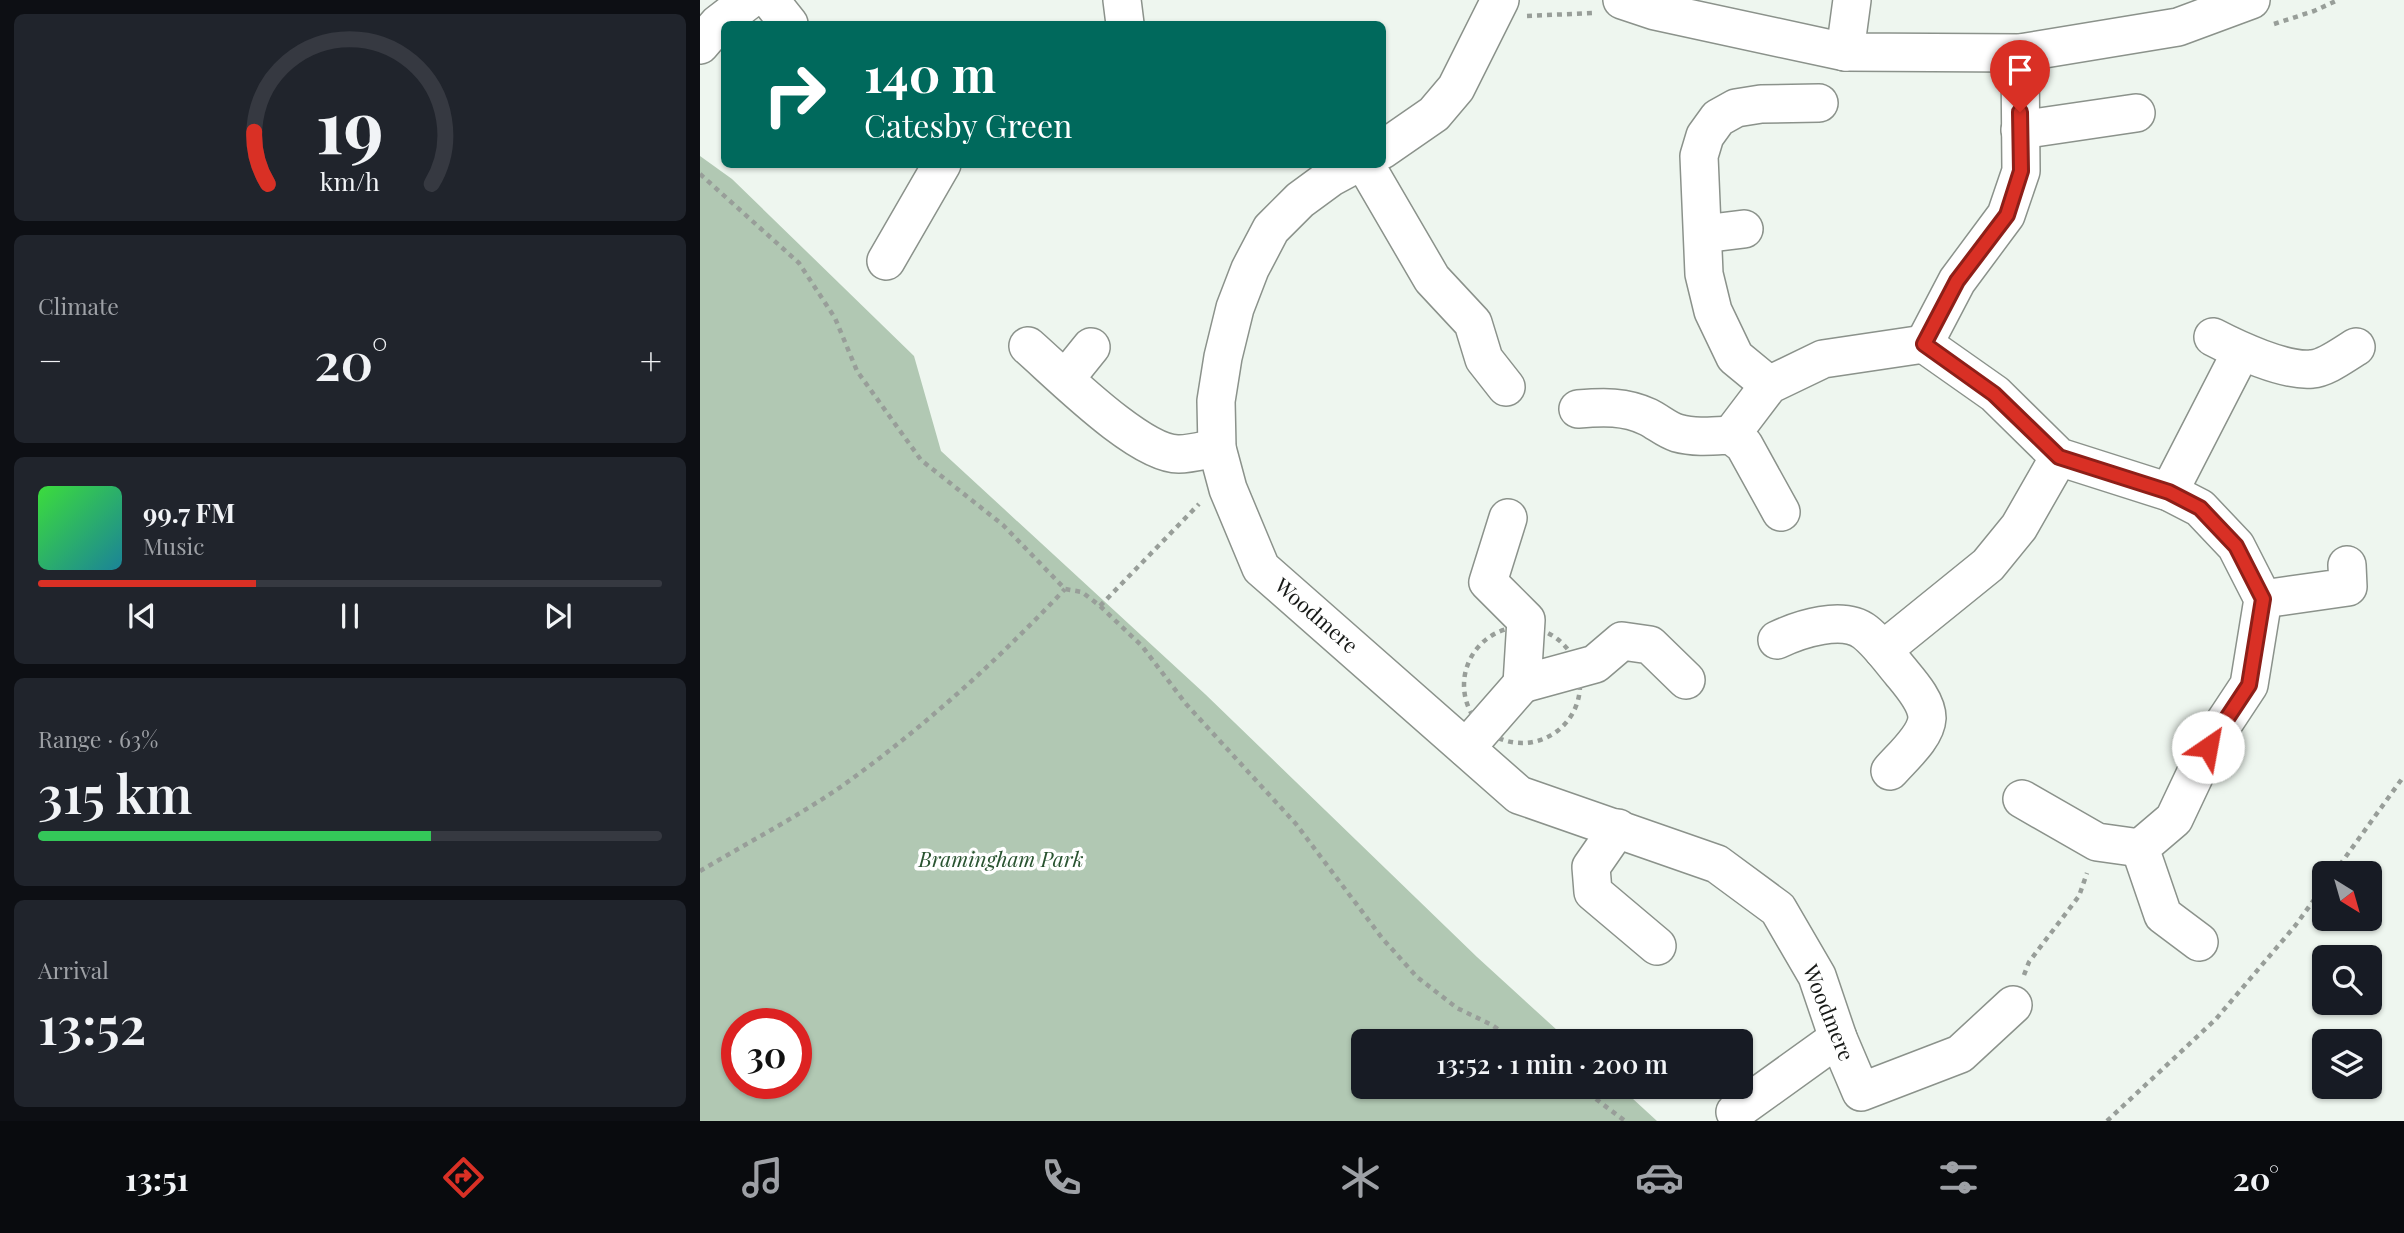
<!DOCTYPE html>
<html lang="en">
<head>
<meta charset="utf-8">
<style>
	:root { --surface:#171b24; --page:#20242c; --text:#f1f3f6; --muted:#9ea1a6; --line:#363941; --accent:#d93025 }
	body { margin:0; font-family:"Playfair Display",serif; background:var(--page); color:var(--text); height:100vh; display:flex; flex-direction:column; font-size:26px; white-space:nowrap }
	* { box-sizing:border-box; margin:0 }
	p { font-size:23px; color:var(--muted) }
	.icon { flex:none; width:38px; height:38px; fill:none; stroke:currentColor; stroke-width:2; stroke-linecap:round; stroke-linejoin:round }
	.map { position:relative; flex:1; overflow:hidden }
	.side { display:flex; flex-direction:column; gap:14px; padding:14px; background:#0d0f14; width:700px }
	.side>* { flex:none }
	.hud { position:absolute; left:21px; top:21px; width:665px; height:147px; border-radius:10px; box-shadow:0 2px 5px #0004; background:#00695c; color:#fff; overflow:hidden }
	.needle { width:46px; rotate:143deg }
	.fabs { position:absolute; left:1612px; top:861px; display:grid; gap:14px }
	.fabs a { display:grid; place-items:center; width:70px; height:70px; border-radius:10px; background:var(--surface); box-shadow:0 2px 5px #0004; font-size:35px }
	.speed { position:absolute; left:21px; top:1008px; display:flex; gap:14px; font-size:35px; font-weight:700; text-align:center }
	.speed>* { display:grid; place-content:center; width:91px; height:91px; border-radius:50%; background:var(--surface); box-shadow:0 2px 5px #0004; line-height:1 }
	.speed .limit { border:10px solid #d22; background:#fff; color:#111 }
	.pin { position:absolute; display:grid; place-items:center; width:60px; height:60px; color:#fff; margin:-72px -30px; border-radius:50% 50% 50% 0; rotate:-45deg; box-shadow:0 0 7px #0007 }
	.pin .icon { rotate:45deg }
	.me { position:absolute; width:77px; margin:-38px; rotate:33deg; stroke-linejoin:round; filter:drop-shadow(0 0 5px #0008) }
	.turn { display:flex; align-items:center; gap:24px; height:147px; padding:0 28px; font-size:32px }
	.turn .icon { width:91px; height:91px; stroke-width:2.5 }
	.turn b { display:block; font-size:49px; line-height:60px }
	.big { font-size:52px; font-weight:600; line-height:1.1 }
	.side .tile { flex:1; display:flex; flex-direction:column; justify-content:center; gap:10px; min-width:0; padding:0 24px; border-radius:10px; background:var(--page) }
	.side .dial { align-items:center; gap:0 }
	.dial svg { height:182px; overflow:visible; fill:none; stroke:var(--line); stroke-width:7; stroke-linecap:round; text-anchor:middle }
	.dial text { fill:var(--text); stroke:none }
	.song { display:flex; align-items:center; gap:21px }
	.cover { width:84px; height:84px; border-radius:10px; background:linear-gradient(135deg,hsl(120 70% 55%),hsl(190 70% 35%)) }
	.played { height:7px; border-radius:4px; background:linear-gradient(90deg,var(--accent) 35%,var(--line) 35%) }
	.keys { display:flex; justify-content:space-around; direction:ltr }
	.heat { display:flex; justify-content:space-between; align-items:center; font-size:38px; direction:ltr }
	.charge { height:10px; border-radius:5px; background:linear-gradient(90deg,#34c759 63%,var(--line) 0) }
	.trip { position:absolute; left:651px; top:1029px; width:402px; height:70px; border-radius:10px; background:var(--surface); box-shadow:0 2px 5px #0004; font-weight:600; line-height:70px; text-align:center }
	.tabs { display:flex; height:112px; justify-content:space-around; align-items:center; background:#090b0e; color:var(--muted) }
	.tabs .icon { width:49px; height:49px }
	.tabs .current { color:var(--accent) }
	.tabs b { font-size:32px; color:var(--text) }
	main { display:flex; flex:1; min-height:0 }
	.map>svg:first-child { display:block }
</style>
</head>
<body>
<main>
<section class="side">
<div class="tile dial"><svg viewBox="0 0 100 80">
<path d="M14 69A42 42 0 1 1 86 69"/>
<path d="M14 69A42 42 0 0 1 8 46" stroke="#d93025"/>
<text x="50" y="56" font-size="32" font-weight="700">19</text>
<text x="50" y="72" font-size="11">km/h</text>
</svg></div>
<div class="tile"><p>Climate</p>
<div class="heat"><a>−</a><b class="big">20°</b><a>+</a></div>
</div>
<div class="tile">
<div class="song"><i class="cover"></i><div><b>99.7 FM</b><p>Music</p></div></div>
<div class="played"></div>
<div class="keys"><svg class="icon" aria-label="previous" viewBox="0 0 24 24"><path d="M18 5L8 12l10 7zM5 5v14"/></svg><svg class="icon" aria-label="pause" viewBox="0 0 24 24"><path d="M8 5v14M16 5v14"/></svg><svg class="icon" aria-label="next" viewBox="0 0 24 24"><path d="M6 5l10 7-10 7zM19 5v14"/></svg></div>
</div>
<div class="tile"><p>Range · 63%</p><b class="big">315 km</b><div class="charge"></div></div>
<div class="tile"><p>Arrival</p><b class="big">13:52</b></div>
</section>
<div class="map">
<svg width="1704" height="1121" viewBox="0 0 1704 1121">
	<rect width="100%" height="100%" fill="#eef6ef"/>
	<path fill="#b1c8b3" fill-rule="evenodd" d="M0 156 32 179 214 356 241 451 505 694 777 957 869 1041H663V1087H920L957 1121H0ZM37 1024H96V1083H37Z"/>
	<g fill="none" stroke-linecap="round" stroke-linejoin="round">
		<defs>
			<g id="minor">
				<polyline points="70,0 89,24"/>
				<polyline points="422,0 425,24"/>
				<polyline points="922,0 955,11 1145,52 1320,53 1478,27 1551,0"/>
				<polyline points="0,45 18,24 49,0"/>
				<polyline points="1145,52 1152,0"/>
				<polyline points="1320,53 1321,171 1306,215 1257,281 1224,344 1295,394 1359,457 1469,492 1500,508 1536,546 1563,599 1549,685 1508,747 1474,819 1440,848 1463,915 1499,942"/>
				<polyline points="1320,130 1436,113"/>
				<polyline points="682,150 734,114 756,88 800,0"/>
				<polyline points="656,164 630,178 600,200 571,229 550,269 535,308 523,357 516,401 517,448 528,489 561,568 819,795 1017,864 1078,909 1117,976 1138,1038 1161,1092 1260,1054 1313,1005"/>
				<polyline points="665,164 732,279 773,323 784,359 806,387"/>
				<polyline points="1003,234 1044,229"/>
				<polyline points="186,261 242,164"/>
				<path d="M1513 337C1536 349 1585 372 1612 369 1626 368 1644 354 1656 347"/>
				<path d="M328 346C360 374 440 455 479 454 491 454 505 450 517 448"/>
				<polyline points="366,378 391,347"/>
				<polyline points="1069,385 1035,357 1013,311 1004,274 999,156 1005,136 1018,118 1036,108 1061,104 1119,103"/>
				<path d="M878 409C903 407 925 406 948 417 958 422 967 430 977 433 995 438 1013 436 1031 435L1044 445 1081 512"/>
				<polyline points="1031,435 1069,385 1123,359 1224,344"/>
				<polyline points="1469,492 1541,352"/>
				<polyline points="808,518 788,582 826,620 822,684 895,664 922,641 950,645 986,680"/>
				<polyline points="1563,599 1648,587 1647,565"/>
				<path d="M1077 640C1100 629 1143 615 1165 632 1179 643 1190 659 1201 672 1211 684 1227 702 1227 718 1226 737 1202 757 1190 771"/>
				<polyline points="1183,650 1288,565 1319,527 1359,457"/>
				<polyline points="766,748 822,684"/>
				<polyline points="1322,799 1397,842 1440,848"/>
				<polyline points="918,828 891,867 893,892 957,946"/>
				<polyline points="1035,1112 1138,1038"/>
			</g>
		</defs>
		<use href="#minor" stroke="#8b928b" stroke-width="40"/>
		<g stroke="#989e99" stroke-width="4.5" stroke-dasharray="5 5" stroke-linecap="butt">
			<polyline points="827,16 892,13"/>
			<polyline points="1574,24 1614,11 1638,0"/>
			<polyline points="0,174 99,263 135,318 157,371 221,460 303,525 365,589 382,592 400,606 442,646 486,704 596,824 682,938 717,977 757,1008 792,1025 815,1041"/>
			<polyline points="400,606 499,504"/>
			<circle cx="822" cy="685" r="58"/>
			<path d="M0 871C47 843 97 817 142 786 223 728 296 662 365 589"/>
			<polyline points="1634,873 1704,776"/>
			<polyline points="1324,975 1329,962 1379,896 1387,873"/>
			<polyline points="880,1087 925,1121"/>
			<polyline points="1407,1121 1516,1019 1595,926 1624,886"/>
		</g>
		<use href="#minor" stroke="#fff" stroke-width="37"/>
	</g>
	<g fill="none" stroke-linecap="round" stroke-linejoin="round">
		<defs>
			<polyline id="route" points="1320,112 1321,171 1307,215 1257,281 1224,344 1294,394 1359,457 1469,492 1500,508 1536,546 1563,599 1549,685 1508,747"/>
		</defs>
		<use href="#route" stroke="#8d1f18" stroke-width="18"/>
		<use href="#route" stroke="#d93025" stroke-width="12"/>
	</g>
	<g text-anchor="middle" stroke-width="7" stroke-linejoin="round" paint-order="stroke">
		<g font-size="21" fill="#171917" stroke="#fff">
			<text transform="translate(616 616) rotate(41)" y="7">Woodmere</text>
			<text transform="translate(1128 1013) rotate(68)" y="7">Woodmere</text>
		</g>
		<g font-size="21" font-style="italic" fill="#295330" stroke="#fff">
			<text x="301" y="867">Bramingham Park</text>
		</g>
	</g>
</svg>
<div class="fabs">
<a><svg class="needle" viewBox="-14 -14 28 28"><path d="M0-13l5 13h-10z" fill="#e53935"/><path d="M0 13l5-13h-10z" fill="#9ea1a6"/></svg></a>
<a><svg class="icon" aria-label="search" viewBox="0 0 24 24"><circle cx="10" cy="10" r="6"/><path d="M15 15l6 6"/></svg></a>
<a><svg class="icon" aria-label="layers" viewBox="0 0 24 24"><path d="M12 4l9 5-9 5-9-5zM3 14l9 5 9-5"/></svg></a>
</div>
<div class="speed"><div class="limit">30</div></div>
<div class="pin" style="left:1320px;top:112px;background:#d93025"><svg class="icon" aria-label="arrive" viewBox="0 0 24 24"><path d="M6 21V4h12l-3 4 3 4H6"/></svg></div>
<svg class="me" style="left:1508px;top:747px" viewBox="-20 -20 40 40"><circle r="19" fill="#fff"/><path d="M0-13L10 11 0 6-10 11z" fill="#d93025"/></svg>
<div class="trip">13:52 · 1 min · 200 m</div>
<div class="hud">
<div class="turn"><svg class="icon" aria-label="right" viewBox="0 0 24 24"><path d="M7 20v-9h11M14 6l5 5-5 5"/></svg><div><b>140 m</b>Catesby Green</div></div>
</div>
</div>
</main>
<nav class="tabs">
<b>13:51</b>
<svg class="icon current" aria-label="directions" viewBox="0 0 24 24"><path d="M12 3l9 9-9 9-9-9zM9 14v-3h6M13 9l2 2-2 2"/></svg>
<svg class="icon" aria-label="music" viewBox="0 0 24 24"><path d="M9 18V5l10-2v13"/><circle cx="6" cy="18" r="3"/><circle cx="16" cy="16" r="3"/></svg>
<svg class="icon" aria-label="phone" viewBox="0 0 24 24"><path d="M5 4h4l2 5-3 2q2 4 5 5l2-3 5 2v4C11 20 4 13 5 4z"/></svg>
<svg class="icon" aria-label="climate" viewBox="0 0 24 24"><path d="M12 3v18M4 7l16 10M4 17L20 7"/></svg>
<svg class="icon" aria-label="car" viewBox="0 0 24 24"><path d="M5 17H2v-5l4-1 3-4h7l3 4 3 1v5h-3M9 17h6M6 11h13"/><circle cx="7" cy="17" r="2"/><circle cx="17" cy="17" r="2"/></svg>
<svg class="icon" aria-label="filters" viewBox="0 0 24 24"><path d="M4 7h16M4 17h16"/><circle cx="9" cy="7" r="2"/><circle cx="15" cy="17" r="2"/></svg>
<b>20°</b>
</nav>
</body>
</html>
